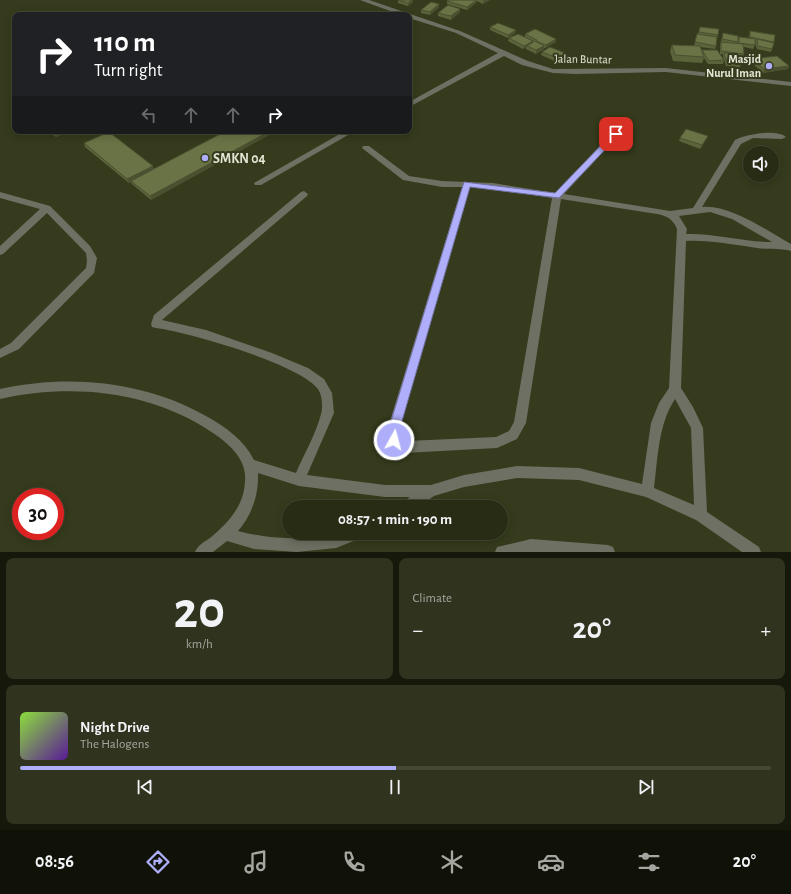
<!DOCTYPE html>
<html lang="en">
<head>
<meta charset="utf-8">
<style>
	:root { --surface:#282c15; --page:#30341e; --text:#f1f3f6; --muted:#a5a7a0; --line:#444834; --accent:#aeaefa }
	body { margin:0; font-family:"Alegreya Sans",sans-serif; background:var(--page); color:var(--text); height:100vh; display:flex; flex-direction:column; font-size:15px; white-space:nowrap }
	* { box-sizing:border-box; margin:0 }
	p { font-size:13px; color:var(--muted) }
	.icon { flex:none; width:22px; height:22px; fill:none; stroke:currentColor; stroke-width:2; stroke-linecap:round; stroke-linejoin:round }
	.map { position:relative; height:552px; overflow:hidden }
	.details { display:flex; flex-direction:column; gap:6px; padding:6px; background:#16180c; flex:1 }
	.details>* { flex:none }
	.hud { position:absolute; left:12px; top:12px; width:400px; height:122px; border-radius:8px; box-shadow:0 2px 10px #0003,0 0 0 1px var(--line); background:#202124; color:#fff; overflow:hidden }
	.buttons { position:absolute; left:743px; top:146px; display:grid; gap:8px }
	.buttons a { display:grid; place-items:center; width:36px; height:36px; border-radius:50%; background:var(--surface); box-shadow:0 2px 10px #0003,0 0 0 1px var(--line); font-size:20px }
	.speed { position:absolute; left:12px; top:488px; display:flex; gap:8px; font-size:20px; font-weight:700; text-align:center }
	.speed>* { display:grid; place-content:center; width:52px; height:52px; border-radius:50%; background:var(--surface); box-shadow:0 2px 10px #0003,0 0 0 1px var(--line); line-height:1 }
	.speed .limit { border:6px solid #d22; background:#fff; color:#111 }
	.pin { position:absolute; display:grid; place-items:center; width:34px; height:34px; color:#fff; margin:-17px; border-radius:8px; box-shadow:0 2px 6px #0006 }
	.me { position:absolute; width:44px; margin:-22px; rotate:7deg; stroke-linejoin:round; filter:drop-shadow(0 0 3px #0008) }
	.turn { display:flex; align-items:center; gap:14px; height:84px; padding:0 16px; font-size:18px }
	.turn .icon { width:52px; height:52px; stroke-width:2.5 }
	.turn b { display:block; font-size:28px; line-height:34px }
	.lanes { display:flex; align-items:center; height:38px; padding:0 16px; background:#0003; justify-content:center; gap:20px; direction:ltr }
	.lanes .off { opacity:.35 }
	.big { font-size:30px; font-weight:600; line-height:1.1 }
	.details .tile { flex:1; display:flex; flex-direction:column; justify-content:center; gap:6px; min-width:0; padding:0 14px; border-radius:8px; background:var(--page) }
	.details .dial { align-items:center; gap:0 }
	.dial b { font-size:52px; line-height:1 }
	.song { display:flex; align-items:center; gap:12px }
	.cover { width:48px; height:48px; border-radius:6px; background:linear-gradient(135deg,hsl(90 70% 55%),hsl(270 70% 35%)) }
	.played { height:4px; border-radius:2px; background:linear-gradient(90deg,var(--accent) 50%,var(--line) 50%) }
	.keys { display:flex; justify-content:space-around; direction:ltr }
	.heat { display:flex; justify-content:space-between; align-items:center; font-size:22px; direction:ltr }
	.details .tiles { flex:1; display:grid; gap:6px; grid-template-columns:1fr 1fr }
	.tile:last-child { grid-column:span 2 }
	.trip { position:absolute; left:282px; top:500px; width:226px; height:40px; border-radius:20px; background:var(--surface); box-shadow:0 2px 10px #0003,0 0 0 1px var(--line); font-weight:600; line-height:40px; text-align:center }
	.tab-bar { display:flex; height:64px; justify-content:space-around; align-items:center; background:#101208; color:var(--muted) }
	.tab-bar .icon { width:28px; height:28px }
	.tab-bar .on { color:var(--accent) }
	.tab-bar b { font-size:18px; color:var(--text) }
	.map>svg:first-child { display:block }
</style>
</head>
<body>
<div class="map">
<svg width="791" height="552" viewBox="0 0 791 552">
	<rect width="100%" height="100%" fill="#353b1c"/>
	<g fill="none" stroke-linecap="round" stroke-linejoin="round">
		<g fill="#6d7062" fill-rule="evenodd">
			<polygon points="360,0 369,0 460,31 528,61 553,69 666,68 791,82 791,86 666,72 576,74 553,73 522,65 504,56 409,107 409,102 498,53 456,33 409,18 409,15 401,15"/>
			<polygon points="345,131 355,131 261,185 255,185 254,183"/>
			<path d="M613 132H616L620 134 564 194 670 211 693 208 735 140C746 134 776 129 786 137L782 139 753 138 741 144 702 207C730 204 767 231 791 244V251C778 248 770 250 757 248 734 245 710 240 686 241L681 388 693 407 703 428 707 512 759 547 761 552H742L696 520 646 497 579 480 517 478 464 487 434 496 418 507H399L401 503 410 497H385L299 486 258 473C259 494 252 515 238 531 257 536 279 539 299 538 320 537 341 533 363 533L361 538 336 548 297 552 254 549 227 541 213 552H195C198 545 204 542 210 538 229 522 244 506 245 481 247 459 229 444 213 433 151 391 72 383 0 399V389C69 374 144 381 206 416 226 427 244 440 254 460L296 473C304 454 316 434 321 414 323 409 322 398 320 393 312 367 184 331 156 328L152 327 151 324 154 315 301 192 304 191 308 194 307 196 162 320 206 330 272 353 308 368 324 379 332 393 334 413 307 475 385 485H431L464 475 517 466 579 468 642 484 651 423 659 403 669 388 677 229C673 219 667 216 657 214L561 199 526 423 517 439 497 448 404 453 390 444 388 440 390 421 462 187H442L403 180 362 148 363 146H369L409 176 442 181 493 183 555 193ZM470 187 493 189 552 198 514 422 509 431 496 437 406 441 400 438 402 421ZM710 212 732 219 772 242C743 242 715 233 686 234L687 229 679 216ZM675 399 691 428 694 505 654 488C658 458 658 425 675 399Z"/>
			<polygon points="0,192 50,206 90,246 97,258 94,273 19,349 0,358 0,349 11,343 86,268 87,261 86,253 47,213 3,254 0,255 0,246 40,209 0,198"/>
			<polygon points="531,539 608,545 613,547 615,552 495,552 497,547"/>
		</g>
	</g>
	<g fill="#5b633b">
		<polygon points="398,0 413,2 408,6 398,3"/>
		<polygon points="449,0 490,0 483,4 477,1 476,3 467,10 447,4 447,1"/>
		<polygon points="439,7 430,15 421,13 421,10"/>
		<polygon points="460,9 460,12 451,20 438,16 438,13"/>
		<polygon points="490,27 516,30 515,33 508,38 490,30"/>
		<polygon points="700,27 718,35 717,38 716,46 715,49 700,47 702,50 724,60 723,64 708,64 704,58 702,63 673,61 670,51 672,45 697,46 694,46 696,37 697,34 698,34"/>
		<polygon points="750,31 774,42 771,52 757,49 755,43 756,42 755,42 755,45 753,49 744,47 744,54 743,57 738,56 741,63 740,67 726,66 723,56 723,54 720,54 720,45 723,33 738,42 737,44 738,44 738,40 739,37 749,38"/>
		<polygon points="525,34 556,39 556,42 545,48 544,48 544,49 536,54 526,49 526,47 523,49 508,41 509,38 525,37"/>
		<polygon points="542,52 565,57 557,62 541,55"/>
		<polygon points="752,59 789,66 788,69 763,73 751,62"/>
		<polygon points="48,131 70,131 56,137"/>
		<polygon points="226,131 276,131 151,200 132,184 131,182 129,183 85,147 84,143 154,169"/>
		<polygon points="708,136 706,140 700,149 679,141 680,138"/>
	</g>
	<g fill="#4a5030">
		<polygon points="412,0 413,0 413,2 408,6 408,3"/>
		<polygon points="477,0 476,3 467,10 467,7"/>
		<polygon points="485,0 490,0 483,4 483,1"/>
		<polygon points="439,4 439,7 430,15 430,12"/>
		<polygon points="460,9 460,12 451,20 451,16"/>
		<polygon points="516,30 515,33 508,38 508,35"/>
		<polygon points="556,39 556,42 545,48 546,45"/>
		<polygon points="533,41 533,45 527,46 526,47 523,49 524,46"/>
		<polygon points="544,46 544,49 536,54 536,50"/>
		<polygon points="565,53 565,57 557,62 558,58"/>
		<polygon points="789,66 788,69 763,73 764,69"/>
		<polygon points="61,131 70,131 56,137 55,134"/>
		<polygon points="270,131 276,131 151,200 150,196"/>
		<polygon points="708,136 706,140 700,149 702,145"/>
		<polygon points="153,166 154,170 129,183 127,179"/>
	</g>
	<g fill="#6a7345" stroke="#4a5030">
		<polygon points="398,0 412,0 408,3"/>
		<polygon points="449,0 477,0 467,7 447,1"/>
		<polygon points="431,2 439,4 430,12 421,10"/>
		<polygon points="448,5 460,9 451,16 438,13"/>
		<polygon points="498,23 516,30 508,35 490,27"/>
		<polygon points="700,27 719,29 718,35 699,32"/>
		<polygon points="535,29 556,39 546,45 536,41 537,40 525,34"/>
		<polygon points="750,31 775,35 774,42 750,37"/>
		<polygon points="723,33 738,36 738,42 722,39"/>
		<polygon points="518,34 533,41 524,46 509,38"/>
		<polygon points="697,34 717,37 716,46 695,42"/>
		<polygon points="739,37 755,39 755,45 739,43"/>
		<polygon points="757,39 774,43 772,49 758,46"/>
		<polygon points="535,41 544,46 536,50 527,46"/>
		<polygon points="721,42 743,44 744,54 721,51"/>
		<polygon points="672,45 700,46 704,57 675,55"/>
		<polygon points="550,47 565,53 558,58 542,52"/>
		<polygon points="702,50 717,50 724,60 709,61"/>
		<polygon points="724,53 737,54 741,63 727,62"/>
		<polygon points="777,56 789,66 764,69 752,59"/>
		<polygon points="686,129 708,136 702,145 680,138"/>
		<polygon points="51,131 61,131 55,134"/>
		<polygon points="226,131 270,131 150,196 131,181"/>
		<polygon points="109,132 153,166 127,179 84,143"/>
	</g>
	<polygon fill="#aeaefa" stroke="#7171a2" points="616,132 618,133 618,136 559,198 470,187 402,421 398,443 394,445 390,443 389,440 391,421 464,182 555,193 613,133"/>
	<g fill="#aeaefa" stroke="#353b1c" stroke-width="1.5">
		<circle cx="769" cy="66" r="4"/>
		<circle cx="205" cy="158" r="4"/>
	</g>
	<g text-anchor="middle" stroke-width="4" stroke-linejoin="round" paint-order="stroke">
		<g font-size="12" fill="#e2e6d4" stroke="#353b1c">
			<text transform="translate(583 59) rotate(1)" y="4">Jalan Buntar</text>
		</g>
		<g font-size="12" font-weight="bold" fill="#e2e6d4" stroke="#353b1c" text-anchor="end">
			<text x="761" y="63">Masjid<tspan x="761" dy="14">Nurul Iman</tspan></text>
		</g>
		<g font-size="14" font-weight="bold" fill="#e2e6d4" stroke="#353b1c" text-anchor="start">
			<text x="213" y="163">SMKN 04</text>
		</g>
	</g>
</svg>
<div class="buttons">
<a><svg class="icon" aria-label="sound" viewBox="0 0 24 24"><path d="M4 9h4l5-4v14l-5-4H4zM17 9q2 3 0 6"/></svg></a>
</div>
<div class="speed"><div class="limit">30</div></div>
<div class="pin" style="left:616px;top:134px;background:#d93025"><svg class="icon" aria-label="arrive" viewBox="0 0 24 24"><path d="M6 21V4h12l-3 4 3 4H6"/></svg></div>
<svg class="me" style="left:394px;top:440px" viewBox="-20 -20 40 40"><circle r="17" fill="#aeaefa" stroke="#fff" stroke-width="3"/><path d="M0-11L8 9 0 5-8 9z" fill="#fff"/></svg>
<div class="trip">08:57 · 1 min · 190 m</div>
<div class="hud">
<div class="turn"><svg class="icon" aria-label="right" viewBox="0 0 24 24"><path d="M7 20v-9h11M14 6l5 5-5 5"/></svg><div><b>110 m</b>Turn right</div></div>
<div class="lanes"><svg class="icon off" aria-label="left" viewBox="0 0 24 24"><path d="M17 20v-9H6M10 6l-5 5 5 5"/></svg><svg class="icon off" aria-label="ahead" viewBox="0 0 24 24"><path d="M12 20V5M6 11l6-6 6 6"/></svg><svg class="icon off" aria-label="ahead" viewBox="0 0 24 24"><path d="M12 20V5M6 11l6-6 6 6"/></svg><svg class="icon" aria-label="right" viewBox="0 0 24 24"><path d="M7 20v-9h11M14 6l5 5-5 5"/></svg></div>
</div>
</div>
<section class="details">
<div class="tiles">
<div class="tile dial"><b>20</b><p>km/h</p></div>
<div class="tile"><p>Climate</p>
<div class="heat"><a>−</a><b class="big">20°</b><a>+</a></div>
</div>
<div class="tile">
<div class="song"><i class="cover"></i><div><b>Night Drive</b><p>The Halogens</p></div></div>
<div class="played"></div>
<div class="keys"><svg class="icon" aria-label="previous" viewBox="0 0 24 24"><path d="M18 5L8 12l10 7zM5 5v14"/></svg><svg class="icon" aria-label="pause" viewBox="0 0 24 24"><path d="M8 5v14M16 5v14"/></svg><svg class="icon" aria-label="next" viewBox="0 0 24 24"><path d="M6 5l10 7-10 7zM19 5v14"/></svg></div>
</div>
</div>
</section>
<nav class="tab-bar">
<b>08:56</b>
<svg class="icon on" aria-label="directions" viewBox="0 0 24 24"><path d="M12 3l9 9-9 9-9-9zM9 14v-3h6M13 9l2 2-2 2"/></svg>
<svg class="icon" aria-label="music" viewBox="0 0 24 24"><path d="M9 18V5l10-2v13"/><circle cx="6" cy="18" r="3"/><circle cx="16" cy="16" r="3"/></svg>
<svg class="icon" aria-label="phone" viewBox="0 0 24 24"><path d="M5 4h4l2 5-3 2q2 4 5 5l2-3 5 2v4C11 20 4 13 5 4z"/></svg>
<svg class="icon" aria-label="climate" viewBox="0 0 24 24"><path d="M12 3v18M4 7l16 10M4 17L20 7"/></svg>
<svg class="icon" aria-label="car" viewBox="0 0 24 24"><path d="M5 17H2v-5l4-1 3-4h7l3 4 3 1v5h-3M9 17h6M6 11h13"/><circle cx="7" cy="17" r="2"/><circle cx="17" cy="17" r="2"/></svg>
<svg class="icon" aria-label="filters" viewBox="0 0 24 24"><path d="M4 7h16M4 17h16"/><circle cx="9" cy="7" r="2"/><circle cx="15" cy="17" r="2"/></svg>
<b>20°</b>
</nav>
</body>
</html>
